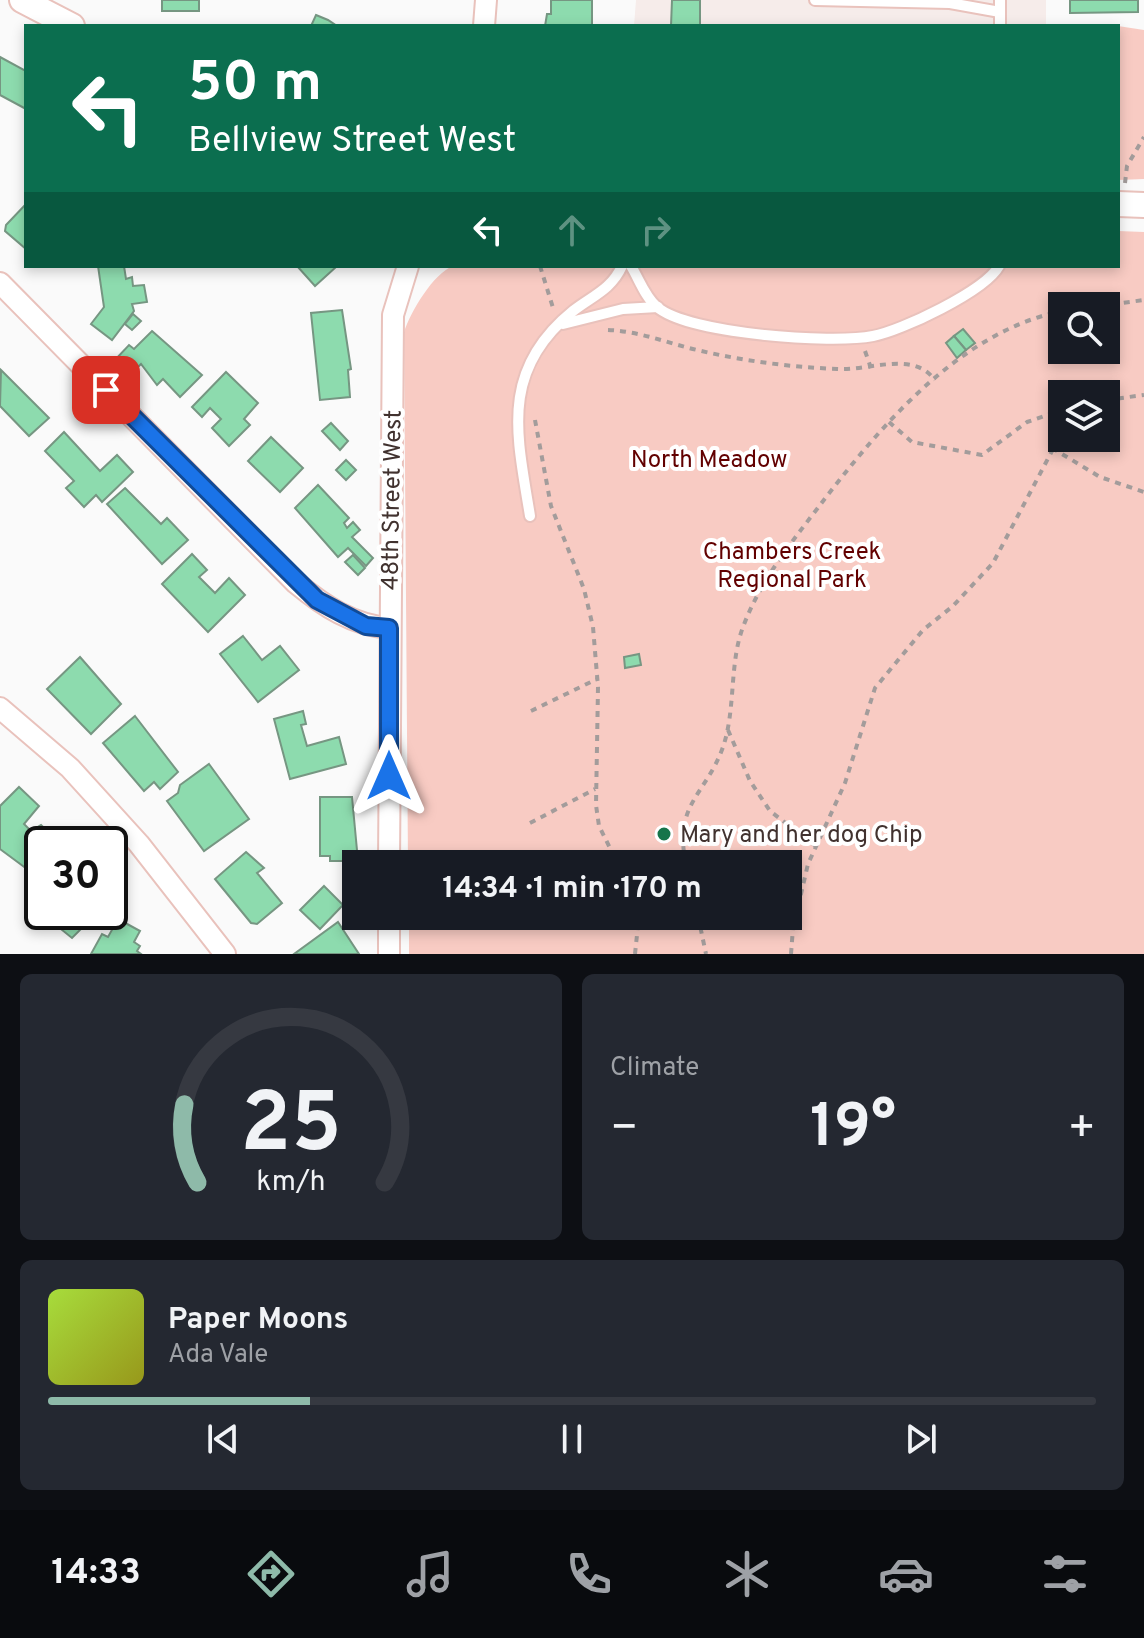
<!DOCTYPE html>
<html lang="en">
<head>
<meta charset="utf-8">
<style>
	:root { --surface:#171b24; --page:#242831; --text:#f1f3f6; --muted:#9ea1a6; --line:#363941; --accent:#8ebaa9 }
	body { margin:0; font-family:Overpass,sans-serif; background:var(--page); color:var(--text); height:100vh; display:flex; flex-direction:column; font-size:30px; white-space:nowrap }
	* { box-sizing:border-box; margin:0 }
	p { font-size:26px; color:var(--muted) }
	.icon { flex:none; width:44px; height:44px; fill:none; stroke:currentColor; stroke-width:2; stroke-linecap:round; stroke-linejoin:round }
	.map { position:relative; height:954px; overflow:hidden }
	.panel { display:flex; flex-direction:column; gap:20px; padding:20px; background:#0d0f14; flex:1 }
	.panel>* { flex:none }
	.hud { position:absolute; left:24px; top:24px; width:1096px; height:244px; border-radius:0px; box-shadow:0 4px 12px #0003; background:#0b6e4f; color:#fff; overflow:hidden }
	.fabs { position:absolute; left:1048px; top:292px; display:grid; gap:16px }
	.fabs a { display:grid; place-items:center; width:72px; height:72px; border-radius:0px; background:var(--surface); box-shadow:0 4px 12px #0003; font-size:40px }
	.speed { position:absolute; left:24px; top:826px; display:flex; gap:16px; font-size:40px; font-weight:700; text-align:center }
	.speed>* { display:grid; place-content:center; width:104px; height:104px; border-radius:50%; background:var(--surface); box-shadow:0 4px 12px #0003; line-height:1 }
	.speed .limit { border:4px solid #111; border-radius:12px; background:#fff; color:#111 }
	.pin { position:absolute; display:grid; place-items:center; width:68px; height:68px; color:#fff; margin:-34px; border-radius:16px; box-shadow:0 4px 12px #0006 }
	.me { position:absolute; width:88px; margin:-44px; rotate:0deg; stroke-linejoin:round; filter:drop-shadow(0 0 6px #0008) }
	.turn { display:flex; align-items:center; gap:28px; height:168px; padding:0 32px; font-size:36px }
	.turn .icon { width:104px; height:104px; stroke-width:2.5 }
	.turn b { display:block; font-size:56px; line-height:68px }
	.lanes { display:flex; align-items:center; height:76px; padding:0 32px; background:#0003; justify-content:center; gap:40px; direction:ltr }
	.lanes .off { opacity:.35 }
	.big { font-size:60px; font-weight:700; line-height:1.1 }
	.panel .card { flex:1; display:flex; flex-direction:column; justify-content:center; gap:12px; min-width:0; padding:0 28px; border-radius:12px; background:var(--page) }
	.panel .dial { align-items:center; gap:0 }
	.dial svg { height:208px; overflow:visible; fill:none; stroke:var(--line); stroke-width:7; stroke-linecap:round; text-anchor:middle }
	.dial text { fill:var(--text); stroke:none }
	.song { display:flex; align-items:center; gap:24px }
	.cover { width:96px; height:96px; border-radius:12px; background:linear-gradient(135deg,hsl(80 70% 55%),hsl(60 70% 35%)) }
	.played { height:8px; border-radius:4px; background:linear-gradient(90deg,var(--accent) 25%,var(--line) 25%) }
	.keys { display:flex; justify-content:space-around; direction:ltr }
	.heat { display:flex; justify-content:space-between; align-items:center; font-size:44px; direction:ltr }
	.panel .tiles { flex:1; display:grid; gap:20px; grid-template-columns:1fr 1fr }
	.card:last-child { grid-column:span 2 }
	.trip { position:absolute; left:342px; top:850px; width:460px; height:80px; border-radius:0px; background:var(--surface); box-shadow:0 4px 12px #0003; font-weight:700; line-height:80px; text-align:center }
	.tabs { display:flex; height:128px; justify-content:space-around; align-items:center; background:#090b0e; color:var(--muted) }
	.tabs .icon { width:56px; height:56px }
	.tabs .on { color:var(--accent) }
	.tabs b { font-size:36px; color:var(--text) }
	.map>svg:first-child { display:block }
</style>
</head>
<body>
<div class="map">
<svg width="1144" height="954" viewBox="0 0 1144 954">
	<rect width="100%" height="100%" fill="#fafafa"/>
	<polygon fill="#f6ecea" points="636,0 1046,0 1046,26 634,26"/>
	<g fill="#f8cbc3" fill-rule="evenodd">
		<polygon points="1118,26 1144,30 1144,179 1118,180"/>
		<path d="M1118 231 1144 232V954H409V916H788V864H408L404 332C411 311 433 274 453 266H1118ZM1062 306H1106V350H1062ZM1062 394H1106V438H1062Z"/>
	</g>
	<g fill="#8ddbae" stroke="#769682" stroke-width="2">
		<rect x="162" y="0" width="37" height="11"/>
		<polygon points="551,0 592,0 592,26 545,26 547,14 551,14"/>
		<polygon points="672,0 700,0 700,26 671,26"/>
		<polygon points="1070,0 1138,0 1138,12 1070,13"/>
		<polygon points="316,15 328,20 337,26 311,26"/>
		<polygon points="0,57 26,71 26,109 0,95"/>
		<polygon points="26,204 26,249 5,231 6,225"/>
		<polygon points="98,266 124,266 126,279 132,277 133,286 144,285 147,302 132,304 134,311 112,340 91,324 104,307"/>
		<polygon points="297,266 335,266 336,267 315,286"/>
		<polygon points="342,310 351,369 348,370 350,397 320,400 311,313"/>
		<polygon points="133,314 141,321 132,330 125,324"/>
		<polygon points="963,329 975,343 966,350 954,336"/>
		<polygon points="152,331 202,375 180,397 163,379 157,385 141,364 128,377 113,362 129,345 134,349"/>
		<polygon points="954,336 966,350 957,358 946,343"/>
		<polygon points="1,370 49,418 29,436 0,406"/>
		<polygon points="226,372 258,403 244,419 250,425 229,446 212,428 221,419 210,408 202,417 192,407"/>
		<polygon points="331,423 348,441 340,450 322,431"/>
		<polygon points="64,432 100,471 117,455 133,472 102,502 96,495 84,507 66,488 74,481 45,451"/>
		<polygon points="271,437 303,468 280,492 248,461"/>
		<polygon points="346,460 356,470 346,480 336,470"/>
		<polygon points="318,485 349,518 344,523 347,528 353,522 360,530 352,537 373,558 366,566 348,548 338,557 295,508"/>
		<polygon points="125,488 161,524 167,518 188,540 162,564 107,504"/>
		<polygon points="192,554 207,570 199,577 215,593 229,578 245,595 208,632 162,584"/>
		<polygon points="353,555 365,568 358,575 345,562"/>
		<polygon points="243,636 262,660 280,646 299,670 258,702 220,654"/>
		<polygon points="639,654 641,665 625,668 624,657"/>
		<polygon points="80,657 121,704 91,734 47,689"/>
		<polygon points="303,711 306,724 301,725 307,746 339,737 346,764 290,779 274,719"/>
		<polygon points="135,716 178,772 160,789 154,782 144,791 103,743"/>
		<polygon points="209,764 249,819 204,851 167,801 178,793 180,785"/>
		<polygon points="19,787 39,806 24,824 31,831 41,825 60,843 42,844 42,861 31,872 0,849 0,806"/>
		<polygon points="320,797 352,797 358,861 330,861 330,856 320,856"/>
		<polygon points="246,852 264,868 257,873 282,903 257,924 251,923 215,879"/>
		<polygon points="42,879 42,912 106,912 99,919 92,913 89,916 92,918 72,938 36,909 39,906 29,896"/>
		<polygon points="324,886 343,905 320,929 300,910"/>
		<polygon points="118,919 140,931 134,942 140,946 137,951 141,954 91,954 102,934 108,937"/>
		<polygon points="338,922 359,954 294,954"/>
	</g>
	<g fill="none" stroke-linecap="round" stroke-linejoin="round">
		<defs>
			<g id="service">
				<polyline points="815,0 950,3 1000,12"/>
				<polyline points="1000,26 1000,0"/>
				<path d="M631 266C639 279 645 297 657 307 689 334 832 344 873 336 901 331 985 291 999 266"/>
				<polyline points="563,324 623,309 658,307"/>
				<path d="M530 516C517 435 499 371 573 311 592 296 611 290 622 266"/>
			</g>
			<g id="minor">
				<polyline points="484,26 486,0"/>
				<path d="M0 283 296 583C324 606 352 625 389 628"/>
				<polyline points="0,708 70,768 139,844 225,954"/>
				<polyline points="389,864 393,315 408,266"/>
				<polyline points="389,916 389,954"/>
			</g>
			<g id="tertiary">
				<polyline points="22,0 72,26"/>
				<polyline points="1118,204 1144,205"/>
			</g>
		</defs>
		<use href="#service" stroke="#e9c2bc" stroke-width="14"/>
		<use href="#minor" stroke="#e9c2bc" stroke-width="24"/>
		<use href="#tertiary" stroke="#e9c2bc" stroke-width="28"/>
		<g stroke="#a39c9b" stroke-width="4" stroke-dasharray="6 6" stroke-linecap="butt">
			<polyline points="1125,183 1127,166 1144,137"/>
			<polyline points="540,266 554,311"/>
			<polyline points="1100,306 1144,300"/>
			<path d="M608 330C639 331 667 343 697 350 744 361 789 367 837 369 871 371 912 350 935 380"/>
			<polyline points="865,351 871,368"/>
			<polyline points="1106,400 1144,395"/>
			<polyline points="535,420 551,506 584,589 593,627 598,687 596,805 599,826 618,864"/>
			<polyline points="889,422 912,442 982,455 1027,422 1062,410"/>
			<polyline points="1052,448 1100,477 1144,492"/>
			<polyline points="531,711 597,679"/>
			<polyline points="728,730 750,781 770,811 817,847"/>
			<polyline points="530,823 595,789"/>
			<path d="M686 864C673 804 706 795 723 747 736 709 729 664 743 627 760 582 787 548 817 509 878 429 958 332 1062 311"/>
			<polyline points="698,916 706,954"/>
			<polyline points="635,954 639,916"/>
			<polyline points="791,954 793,928 808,864 845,783 875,688 923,630 953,606 993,563 1062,432"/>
		</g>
		<use href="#service" stroke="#fff" stroke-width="10"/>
		<use href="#minor" stroke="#fff" stroke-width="20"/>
		<use href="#tertiary" stroke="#fff" stroke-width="24"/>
	</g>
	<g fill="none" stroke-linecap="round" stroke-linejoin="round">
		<defs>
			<polyline id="route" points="106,390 317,600 366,626 389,628 389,776"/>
		</defs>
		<use href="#route" stroke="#114b97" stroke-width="20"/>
		<use href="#route" stroke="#1a73e8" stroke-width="14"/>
	</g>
	<circle fill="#16744a" stroke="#fff" stroke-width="3" cx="664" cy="834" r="8"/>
	<g text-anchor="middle" stroke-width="8" stroke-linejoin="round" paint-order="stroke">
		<g font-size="24" fill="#620000" stroke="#fff">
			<text x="709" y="467">North Meadow</text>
			<text x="792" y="559">Chambers Creek<tspan x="792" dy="28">Regional Park</tspan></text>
		</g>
		<g font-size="24" fill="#41322f" stroke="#fff">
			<text transform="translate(391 500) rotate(-89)" y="8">48th Street West</text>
		</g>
		<g font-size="24" fill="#41322f" stroke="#fff" text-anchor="start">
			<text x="680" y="842">Mary and her dog Chip</text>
		</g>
	</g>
</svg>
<div class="fabs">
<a><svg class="icon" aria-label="search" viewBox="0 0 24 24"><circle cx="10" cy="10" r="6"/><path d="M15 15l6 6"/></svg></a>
<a><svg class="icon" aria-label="layers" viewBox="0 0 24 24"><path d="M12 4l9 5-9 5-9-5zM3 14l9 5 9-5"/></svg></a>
</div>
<div class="speed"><div class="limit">30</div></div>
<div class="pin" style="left:106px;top:390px;background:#d93025"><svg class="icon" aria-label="arrive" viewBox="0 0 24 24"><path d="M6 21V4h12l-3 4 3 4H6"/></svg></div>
<svg class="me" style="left:389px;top:776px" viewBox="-20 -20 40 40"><path d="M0-17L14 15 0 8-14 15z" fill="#1a73e8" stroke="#fff" stroke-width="4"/></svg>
<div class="trip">14:34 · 1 min · 170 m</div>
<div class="hud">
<div class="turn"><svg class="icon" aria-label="left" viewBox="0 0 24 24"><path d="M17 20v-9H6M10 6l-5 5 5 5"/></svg><div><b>50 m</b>Bellview Street West</div></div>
<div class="lanes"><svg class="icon" aria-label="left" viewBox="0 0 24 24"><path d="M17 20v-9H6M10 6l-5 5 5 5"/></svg><svg class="icon off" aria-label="ahead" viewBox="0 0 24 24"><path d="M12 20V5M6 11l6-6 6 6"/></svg><svg class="icon off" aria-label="right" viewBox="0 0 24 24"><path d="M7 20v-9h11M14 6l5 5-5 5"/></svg></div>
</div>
</div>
<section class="panel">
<div class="tiles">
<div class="card dial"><svg viewBox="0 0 100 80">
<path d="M14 69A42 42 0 1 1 86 69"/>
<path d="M14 69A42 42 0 0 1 9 39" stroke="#8ebaa9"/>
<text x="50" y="56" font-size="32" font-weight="700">25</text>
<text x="50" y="72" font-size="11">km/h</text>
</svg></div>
<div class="card"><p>Climate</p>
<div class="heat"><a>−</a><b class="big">19°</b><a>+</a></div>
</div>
<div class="card">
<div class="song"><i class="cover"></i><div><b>Paper Moons</b><p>Ada Vale</p></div></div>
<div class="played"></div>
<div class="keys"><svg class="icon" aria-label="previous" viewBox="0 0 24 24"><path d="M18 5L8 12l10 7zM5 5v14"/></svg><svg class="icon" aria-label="pause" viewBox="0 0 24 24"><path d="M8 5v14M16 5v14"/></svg><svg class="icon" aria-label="next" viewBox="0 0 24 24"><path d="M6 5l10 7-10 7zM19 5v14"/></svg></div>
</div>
</div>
</section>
<nav class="tabs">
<b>14:33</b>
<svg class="icon on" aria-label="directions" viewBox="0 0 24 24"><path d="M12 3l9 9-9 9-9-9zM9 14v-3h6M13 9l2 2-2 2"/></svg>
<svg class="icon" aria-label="music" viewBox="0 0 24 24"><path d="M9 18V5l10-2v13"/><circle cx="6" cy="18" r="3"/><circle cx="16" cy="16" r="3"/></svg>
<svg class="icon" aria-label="phone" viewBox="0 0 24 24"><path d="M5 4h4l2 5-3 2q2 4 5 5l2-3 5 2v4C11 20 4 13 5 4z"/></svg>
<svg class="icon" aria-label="climate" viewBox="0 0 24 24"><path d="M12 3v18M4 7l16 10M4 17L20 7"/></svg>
<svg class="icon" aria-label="car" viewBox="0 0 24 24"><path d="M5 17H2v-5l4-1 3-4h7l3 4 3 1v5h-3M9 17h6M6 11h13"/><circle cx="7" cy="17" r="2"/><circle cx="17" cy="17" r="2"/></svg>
<svg class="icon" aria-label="filters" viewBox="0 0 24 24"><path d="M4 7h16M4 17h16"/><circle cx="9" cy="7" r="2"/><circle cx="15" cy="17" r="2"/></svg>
</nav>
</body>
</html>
